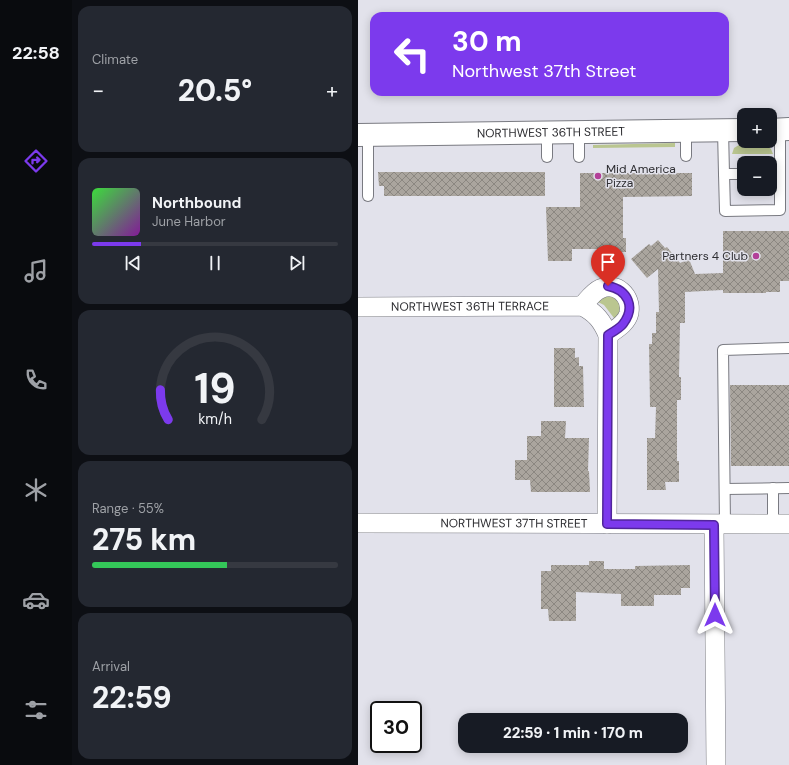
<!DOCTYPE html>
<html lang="en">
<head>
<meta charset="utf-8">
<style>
	:root { --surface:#171b24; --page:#242831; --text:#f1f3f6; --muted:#9ea1a6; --line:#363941; --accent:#7c3aed }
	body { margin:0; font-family:"DM Sans",sans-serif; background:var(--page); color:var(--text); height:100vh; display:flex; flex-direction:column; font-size:15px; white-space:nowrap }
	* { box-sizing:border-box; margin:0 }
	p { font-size:13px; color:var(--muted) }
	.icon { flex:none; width:22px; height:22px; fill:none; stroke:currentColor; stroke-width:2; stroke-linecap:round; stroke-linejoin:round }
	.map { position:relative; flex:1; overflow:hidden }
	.side { display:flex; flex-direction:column; gap:6px; padding:6px; background:#0d0f14; width:286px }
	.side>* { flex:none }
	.hud { position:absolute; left:12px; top:12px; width:359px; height:84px; border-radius:12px; box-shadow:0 2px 10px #0003; background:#7c3aed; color:#fff; overflow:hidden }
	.buttons { position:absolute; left:379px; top:108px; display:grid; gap:8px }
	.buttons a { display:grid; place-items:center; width:40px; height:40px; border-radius:8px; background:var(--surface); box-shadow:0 2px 10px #0003; font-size:20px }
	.speed { position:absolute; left:12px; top:701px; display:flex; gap:8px; font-size:20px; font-weight:700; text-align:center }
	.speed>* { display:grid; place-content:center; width:52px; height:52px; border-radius:50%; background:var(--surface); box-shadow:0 2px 10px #0003; line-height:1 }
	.speed .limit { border:2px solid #111; border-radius:6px; background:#fff; color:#111 }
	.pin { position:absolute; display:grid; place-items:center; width:34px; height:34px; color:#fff; margin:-41px -17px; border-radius:50% 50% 50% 0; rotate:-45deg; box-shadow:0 0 4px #0007 }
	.pin .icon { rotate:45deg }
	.me { position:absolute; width:44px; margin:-22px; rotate:0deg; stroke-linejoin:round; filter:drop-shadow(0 0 3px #0008) }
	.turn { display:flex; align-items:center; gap:14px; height:84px; padding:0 16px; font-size:18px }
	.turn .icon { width:52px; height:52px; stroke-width:2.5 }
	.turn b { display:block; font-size:28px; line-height:34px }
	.big { font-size:30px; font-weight:800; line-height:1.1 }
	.side .widget { flex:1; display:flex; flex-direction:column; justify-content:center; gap:6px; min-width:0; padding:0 14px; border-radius:12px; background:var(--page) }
	.side .dial { align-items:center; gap:0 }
	.dial svg { height:104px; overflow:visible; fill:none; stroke:var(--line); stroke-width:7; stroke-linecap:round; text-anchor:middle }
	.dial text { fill:var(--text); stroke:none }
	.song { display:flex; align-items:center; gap:12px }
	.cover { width:48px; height:48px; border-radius:6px; background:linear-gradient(135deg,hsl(120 70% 55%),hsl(290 70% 35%)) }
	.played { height:4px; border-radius:2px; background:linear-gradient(90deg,var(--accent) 20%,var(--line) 20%) }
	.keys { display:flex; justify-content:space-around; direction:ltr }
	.heat { display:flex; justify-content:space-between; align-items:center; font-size:22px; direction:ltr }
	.charge { height:6px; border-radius:3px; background:linear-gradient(90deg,#34c759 55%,var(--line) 0) }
	.trip { position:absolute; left:100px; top:713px; width:230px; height:40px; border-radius:12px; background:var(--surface); box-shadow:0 2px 10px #0003; font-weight:800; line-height:40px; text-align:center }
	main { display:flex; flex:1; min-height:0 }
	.dock { display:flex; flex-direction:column; width:72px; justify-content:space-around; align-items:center; background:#090b0e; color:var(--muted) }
	.dock .icon { width:28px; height:28px }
	.dock .on { color:var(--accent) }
	.dock b { font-size:18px; color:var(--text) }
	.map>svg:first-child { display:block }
</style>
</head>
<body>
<main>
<nav class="dock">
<b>22:58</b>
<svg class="icon on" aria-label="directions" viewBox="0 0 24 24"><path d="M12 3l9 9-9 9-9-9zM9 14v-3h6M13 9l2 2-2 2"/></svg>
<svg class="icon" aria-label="music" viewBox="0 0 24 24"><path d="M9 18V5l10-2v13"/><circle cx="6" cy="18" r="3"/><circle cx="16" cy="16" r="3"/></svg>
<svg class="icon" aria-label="phone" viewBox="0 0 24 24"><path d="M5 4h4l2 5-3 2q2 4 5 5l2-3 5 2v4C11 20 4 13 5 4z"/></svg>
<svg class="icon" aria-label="climate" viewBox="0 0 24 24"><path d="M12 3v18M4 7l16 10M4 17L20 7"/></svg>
<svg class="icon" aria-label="car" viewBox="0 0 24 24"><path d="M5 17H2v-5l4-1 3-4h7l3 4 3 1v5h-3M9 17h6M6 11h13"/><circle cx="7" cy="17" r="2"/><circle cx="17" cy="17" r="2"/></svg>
<svg class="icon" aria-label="filters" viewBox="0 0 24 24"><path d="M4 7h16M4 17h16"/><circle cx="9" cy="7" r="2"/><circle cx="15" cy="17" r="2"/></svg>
</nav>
<section class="side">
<div class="widget"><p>Climate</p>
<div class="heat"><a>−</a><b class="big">20.5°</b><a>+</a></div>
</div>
<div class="widget">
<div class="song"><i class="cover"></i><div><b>Northbound</b><p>June Harbor</p></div></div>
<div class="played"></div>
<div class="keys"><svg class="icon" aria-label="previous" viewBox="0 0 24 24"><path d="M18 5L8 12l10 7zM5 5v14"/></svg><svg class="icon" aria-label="pause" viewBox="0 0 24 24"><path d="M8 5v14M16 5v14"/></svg><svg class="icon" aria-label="next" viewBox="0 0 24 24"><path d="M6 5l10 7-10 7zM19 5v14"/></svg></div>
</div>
<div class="widget dial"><svg viewBox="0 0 100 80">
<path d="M14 69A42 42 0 1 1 86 69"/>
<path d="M14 69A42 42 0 0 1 8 46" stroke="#7c3aed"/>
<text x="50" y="56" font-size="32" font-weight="700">19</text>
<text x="50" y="72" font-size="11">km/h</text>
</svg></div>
<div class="widget"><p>Range · 55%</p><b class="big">275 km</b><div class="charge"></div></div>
<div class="widget"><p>Arrival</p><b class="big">22:59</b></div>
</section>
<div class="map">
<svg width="431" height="765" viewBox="0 0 431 765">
	<defs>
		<pattern id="building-cross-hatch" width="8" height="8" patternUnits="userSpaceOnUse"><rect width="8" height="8" fill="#aaa59e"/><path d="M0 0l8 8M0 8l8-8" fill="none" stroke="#8b8781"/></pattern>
	</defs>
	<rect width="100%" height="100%" fill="#e2e2eb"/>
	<g fill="#bac690">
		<polygon points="317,143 317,147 235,148 235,145"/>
		<polygon points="407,144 413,149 415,154 374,154 376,148 381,145"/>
		<polygon points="250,295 261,299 265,308 260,318 256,318 246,305 240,302 241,298"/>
	</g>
	<g fill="url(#building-cross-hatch)">
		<polygon points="20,172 187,172 187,196 26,196 26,186 21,186"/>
		<polygon points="222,173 334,173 334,196 265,197 265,238 268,238 268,252 244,252 244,249 214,249 214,261 190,261 188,207 222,207"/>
		<polygon points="365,231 431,231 431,281 422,281 422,292 408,292 408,293 365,293 365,290 327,292 327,323 322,323 321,377 323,377 323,400 319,400 319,461 321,461 321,482 307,482 308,490 289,490 289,438 297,438 298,407 292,407 291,344 294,344 294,333 298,333 298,312 301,312 300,269 289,278 273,259 291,244 293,246 300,240 307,248 309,247 322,263 331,259 337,274 365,273"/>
		<polygon points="196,348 217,348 217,358 221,357 221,366 225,366 226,407 196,407"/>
		<polygon points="372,385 431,385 431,466 373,466"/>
		<polygon points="183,421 208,421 207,438 231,438 230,471 231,471 232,492 173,492 172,480 157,480 157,460 169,460 169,436 183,436"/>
		<polygon points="231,561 246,561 246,569 277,569 277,566 332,565 332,588 323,588 323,595 296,595 296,606 263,606 263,594 218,592 218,621 191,621 190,609 183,609 183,571 193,571 193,565 231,565"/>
	</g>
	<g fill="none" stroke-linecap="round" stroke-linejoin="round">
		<defs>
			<g id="lane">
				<polyline points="365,130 366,174"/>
				<polyline points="328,131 328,156"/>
				<polyline points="221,132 221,157"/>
				<polyline points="189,133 189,157"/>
				<polyline points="412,173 422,173"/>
				<polyline points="386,174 366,174 367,211 422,210 422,130"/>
				<polyline points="10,196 10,135"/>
				<polyline points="415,488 415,524"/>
				<polyline points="367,489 431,488"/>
				<polyline points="367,525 365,350 431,348"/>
			</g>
			<g id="street">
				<path d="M224 306C229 301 235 292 242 289 258 281 274 296 271 313 269 323 258 329 250 335"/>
				<path id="s1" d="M0 307 224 306C238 313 244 321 250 335L249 524"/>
				<path id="s2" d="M0 523 431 524"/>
				<polyline points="356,525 358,765"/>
			</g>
			<g id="secondary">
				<polyline points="412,130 431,129"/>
				<path id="s3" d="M0 135 386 130"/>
			</g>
		</defs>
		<use href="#lane" stroke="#797a81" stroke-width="12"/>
		<use href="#street" stroke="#797a81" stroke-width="20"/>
		<use href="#secondary" stroke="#797a81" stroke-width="24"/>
		<use href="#lane" stroke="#fff" stroke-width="10"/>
		<use href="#street" stroke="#fff" stroke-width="19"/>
		<use href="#secondary" stroke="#fff" stroke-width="22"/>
	</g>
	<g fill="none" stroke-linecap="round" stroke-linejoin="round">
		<defs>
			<path id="route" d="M250 286C270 290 278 307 265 324 262 328 255 332 250 335L249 524 356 525 357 615"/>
		</defs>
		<use href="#route" stroke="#51269a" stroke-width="10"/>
		<use href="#route" stroke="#7c3aed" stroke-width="7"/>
	</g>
	<g fill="#b34099" stroke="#e2e2eb" stroke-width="1.5">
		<circle cx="240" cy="176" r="4"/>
		<circle cx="398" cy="256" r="4"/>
	</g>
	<g text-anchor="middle" stroke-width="3" stroke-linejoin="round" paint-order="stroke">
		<g font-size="12" fill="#2d2d31" stroke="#e2e2eb">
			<text dy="4" stroke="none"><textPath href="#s3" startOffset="193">NORTHWEST 36TH STREET</textPath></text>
			<text dy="4" stroke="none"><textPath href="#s1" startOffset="112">NORTHWEST 36TH TERRACE</textPath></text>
			<text dy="4" stroke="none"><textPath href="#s2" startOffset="156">NORTHWEST 37TH STREET</textPath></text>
		</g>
		<g font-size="12" fill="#2d2d31" stroke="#e2e2eb" text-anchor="start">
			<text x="248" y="173">Mid America<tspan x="248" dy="14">Pizza</tspan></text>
			<text x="390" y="260" text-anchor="end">Partners 4 Club</text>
		</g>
	</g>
</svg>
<div class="buttons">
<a>+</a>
<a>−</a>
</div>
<div class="speed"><div class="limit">30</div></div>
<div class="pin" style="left:250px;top:286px;background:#d93025"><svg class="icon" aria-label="arrive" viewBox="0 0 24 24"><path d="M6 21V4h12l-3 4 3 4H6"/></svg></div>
<svg class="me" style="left:357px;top:615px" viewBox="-20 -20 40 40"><path d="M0-17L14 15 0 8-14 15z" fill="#7c3aed" stroke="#fff" stroke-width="4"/></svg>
<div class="trip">22:59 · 1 min · 170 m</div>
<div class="hud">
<div class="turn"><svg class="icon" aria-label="left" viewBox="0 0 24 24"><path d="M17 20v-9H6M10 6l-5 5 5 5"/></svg><div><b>30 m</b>Northwest 37th Street</div></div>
</div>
</div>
</main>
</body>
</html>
